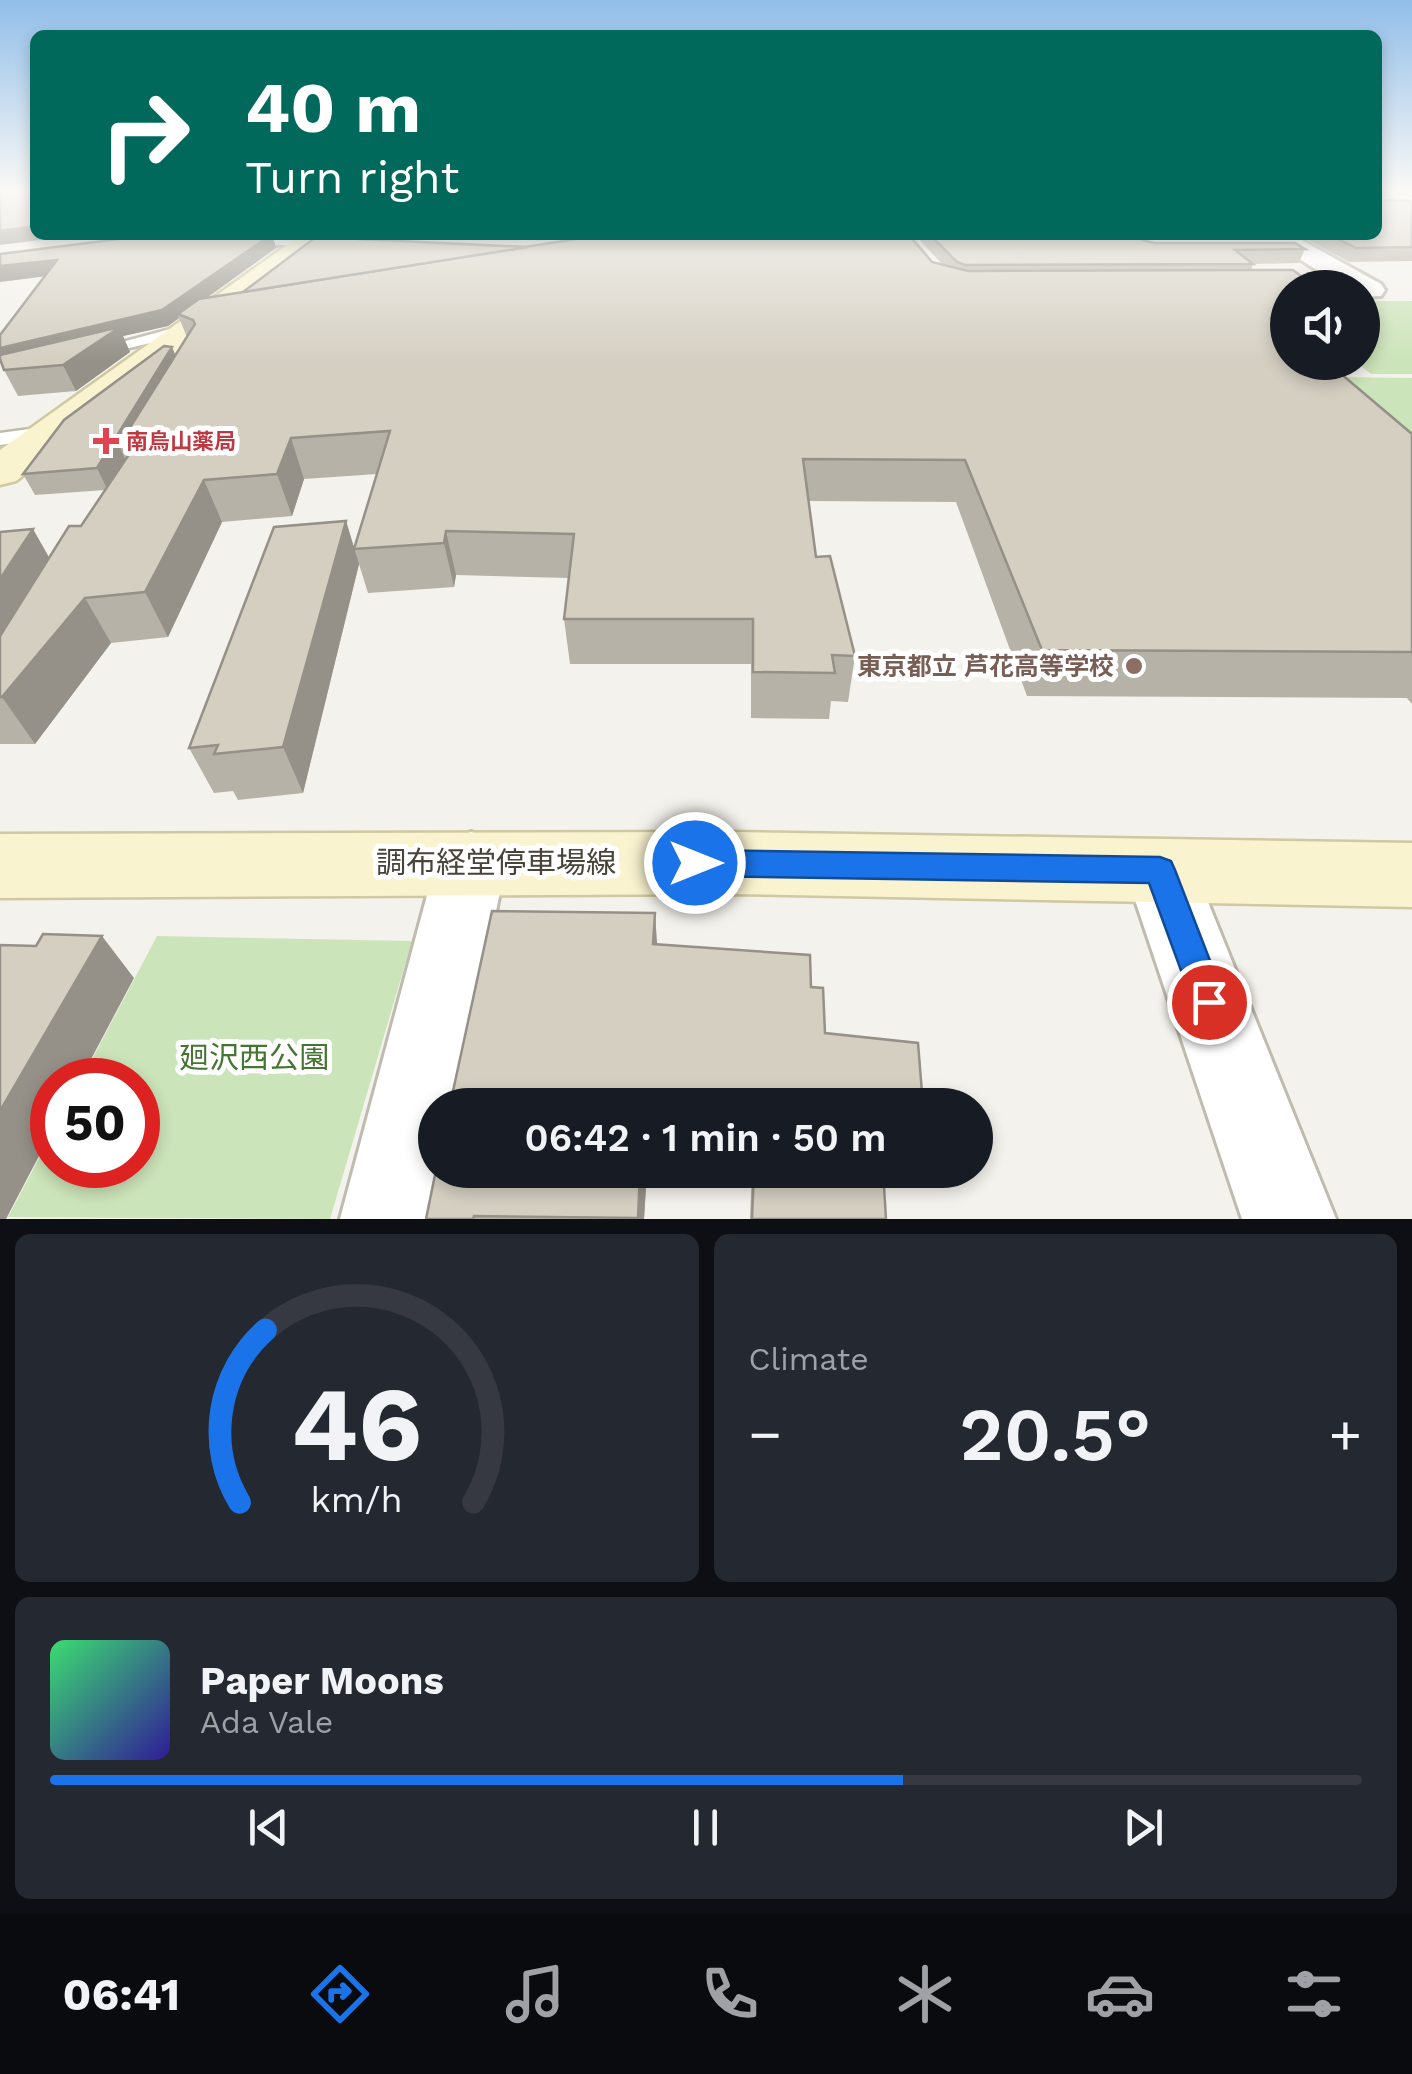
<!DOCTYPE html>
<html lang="en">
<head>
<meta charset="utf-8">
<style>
	:root { --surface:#171b24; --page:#242831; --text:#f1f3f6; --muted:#9ea1a6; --line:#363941; --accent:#1a73e8 }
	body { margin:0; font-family:"Work Sans","Noto Sans JP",sans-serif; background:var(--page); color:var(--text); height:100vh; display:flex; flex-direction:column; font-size:38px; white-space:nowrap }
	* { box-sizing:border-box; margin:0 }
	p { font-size:32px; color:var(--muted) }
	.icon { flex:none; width:55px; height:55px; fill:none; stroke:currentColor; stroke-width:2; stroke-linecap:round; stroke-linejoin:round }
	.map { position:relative; height:1219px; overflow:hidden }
	.drawer { display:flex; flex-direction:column; gap:15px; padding:15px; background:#0d0f14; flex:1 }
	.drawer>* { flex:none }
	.top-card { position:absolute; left:30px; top:30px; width:1352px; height:210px; border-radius:15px; box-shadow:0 5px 15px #0003; background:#00695c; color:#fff; overflow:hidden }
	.fabs { position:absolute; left:1270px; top:270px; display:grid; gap:20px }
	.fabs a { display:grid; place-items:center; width:110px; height:110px; border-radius:50%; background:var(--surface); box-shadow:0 5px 15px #0003; font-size:50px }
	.speed { position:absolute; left:30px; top:1058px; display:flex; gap:20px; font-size:50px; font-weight:700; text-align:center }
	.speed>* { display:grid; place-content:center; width:130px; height:130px; border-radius:50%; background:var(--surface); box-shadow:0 5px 15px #0003; line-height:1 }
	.speed .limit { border:15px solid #d22; background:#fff; color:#111 }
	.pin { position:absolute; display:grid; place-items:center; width:85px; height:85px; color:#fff; margin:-42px; border:5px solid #fff; border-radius:50%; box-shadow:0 2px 10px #0007 }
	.me { position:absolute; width:110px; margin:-55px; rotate:90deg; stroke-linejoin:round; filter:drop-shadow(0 0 8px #0008) }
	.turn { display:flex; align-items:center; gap:35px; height:210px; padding:0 50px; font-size:45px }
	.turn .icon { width:130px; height:130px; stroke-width:2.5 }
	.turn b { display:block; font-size:70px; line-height:85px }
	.big { font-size:75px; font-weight:600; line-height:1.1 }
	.drawer .card { flex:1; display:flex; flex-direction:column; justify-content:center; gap:15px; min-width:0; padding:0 35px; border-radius:15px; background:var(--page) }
	.drawer .dial { align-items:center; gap:0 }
	.dial svg { height:260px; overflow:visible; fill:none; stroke:var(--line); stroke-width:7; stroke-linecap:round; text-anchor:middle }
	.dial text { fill:var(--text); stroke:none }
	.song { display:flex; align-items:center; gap:30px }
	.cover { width:120px; height:120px; border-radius:15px; background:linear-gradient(135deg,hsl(140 70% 55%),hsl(250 70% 35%)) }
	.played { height:10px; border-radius:5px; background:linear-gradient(90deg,var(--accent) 65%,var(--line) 65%) }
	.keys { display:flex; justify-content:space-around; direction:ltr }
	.heat { display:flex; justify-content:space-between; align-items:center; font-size:55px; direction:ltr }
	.drawer .tiles { flex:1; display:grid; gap:15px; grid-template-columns:1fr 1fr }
	.card:last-child { grid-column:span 2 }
	.trip { position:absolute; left:418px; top:1088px; width:575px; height:100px; border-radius:50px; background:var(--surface); box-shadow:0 5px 15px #0003; font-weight:600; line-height:100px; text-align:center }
	.dock { display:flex; height:160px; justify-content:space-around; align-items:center; background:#090b0e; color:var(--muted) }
	.dock .icon { width:70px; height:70px }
	.dock .current { color:var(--accent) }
	.dock b { font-size:45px; color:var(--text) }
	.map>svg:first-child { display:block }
</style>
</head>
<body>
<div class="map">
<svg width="1412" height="1219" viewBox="0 0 1412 1219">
	<rect width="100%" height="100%" fill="#f4f2ec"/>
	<g fill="#cce4b9">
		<polygon points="1363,301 1412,301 1412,374 1371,374 1357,363 1362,362"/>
		<polygon points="1333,377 1412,378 1412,444"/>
		<polygon points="157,936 412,941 330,1219 8,1217 52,1134 52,1165 138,1165 138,1080 81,1080"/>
	</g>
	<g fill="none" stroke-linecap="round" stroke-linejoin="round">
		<defs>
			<g id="lane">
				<polygon points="1380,190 1395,190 1412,198 1412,207"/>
				<polygon points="189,324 195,326 195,332 97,356 89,351"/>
				<polygon points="53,426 63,432 60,436 0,445 0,433"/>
			</g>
			<g id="street">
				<polygon points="226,235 377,235 382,241 368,249 239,243"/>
				<polygon points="1123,235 1296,237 1381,284 1385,290 1381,296 1362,297 1362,288 1345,288 1290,253 1150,253 1140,251"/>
				<polygon points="471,832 496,841 506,862 457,1105 435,1105 435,1170 444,1170 434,1219 340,1219 436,862 446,841"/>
				<polygon points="1160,840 1185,849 1195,870 1336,1219 1242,1219 1125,870 1135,849"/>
			</g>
			<g id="secondary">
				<polygon points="301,235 333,235 16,481 0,485 0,450"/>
				<polygon points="732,832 1412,843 1412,907 732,894 0,898 0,834"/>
			</g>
		</defs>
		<use href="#lane" stroke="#bfbbaf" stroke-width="5"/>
		<use href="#street" stroke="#bfbbaf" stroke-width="6"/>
		<use href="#secondary" stroke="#cfc8a0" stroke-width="5"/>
		<use href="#lane" fill="#fff" fill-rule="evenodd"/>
		<use href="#street" fill="#fff" fill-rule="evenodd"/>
		<use href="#secondary" fill="#faf3d0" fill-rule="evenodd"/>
	</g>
	<g fill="#b7b2a7">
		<polygon points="1381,200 1412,201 1412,261 1349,262 1299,235 1378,235"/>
		<polygon points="272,235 276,248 207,298 587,237 452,235 909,235 932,262 943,265 915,235 1137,235 1142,240 1154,243 1305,249 1299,263 1253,264 1251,270 1288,288 1288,362 1412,434 1412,704 1407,698 1027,696 956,502 808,501 816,557 855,656 848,702 831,701 829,719 751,718 751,664 570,664 564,619 569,578 456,575 454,587 368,593 359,564 303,793 238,800 233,791 214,793 189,748 346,521 354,548 377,474 304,479 292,516 222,522 168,637 111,643 35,744 0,744 0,532 49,557 81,526 105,490 35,495 23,474 172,347 175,355 187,337 179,318 168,326 123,336 130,352 76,391 18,396 4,370 0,348 44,276 0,282"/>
		<polygon points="436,1170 647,1170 644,1219 426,1219"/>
		<polygon points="752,1170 915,1170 911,1179 884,1175 886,1219 750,1219"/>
	</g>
	<g fill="#959188">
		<polygon points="35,226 35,235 80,235 0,245 0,231"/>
		<polygon points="272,235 276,248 182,315 178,314 179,318 168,326 123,336 130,352 76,391 63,365 6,365 0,353 0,348"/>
		<polygon points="57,260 63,274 0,282 0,266"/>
		<polygon points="172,347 180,366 119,445 125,459 107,489 97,468"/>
		<polygon points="291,438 304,479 292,516 277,474"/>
		<polygon points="204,480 222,522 168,637 145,592"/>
		<polygon points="346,521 359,564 303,793 283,747"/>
		<polygon points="33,529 58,573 0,672 0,579"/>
		<polygon points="446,531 456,575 454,587 444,543"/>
		<polygon points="85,598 111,643 35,744 2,697"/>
		<polygon points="655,913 658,957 653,944"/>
		<polygon points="102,936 134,978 80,1080 52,1080 52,1131 6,1219 0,1219 0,1111"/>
		<polygon points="640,1170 647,1170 644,1219 638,1219"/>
	</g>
	<g fill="#d5cfc2" stroke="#959188" stroke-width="2.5">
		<polygon points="2,190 35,190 35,226 0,231 0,198"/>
		<polygon points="1378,190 1382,190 1381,200 1412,201 1412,247 1356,248 1330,235 1378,235"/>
		<polygon points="151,235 271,235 162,310 0,348 0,335 57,260 0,266 0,254"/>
		<polygon points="601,235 909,235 932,262 968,271 1293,270 1317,288 1288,288 1288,323 1280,323 1288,329 1288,362 1327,362 1412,434 1412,652 1042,650 965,460 803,459 816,557 830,556 855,656 832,655 835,673 753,672 753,619 564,619 574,534 446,531 444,543 354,549 390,431 291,438 277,474 204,480 145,592 85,598 2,697 0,697 0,636 69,526 81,526 136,444 119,445 195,324 193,320 178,314 199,299"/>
		<polygon points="930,235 1137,235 1142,240 1154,243 1295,243 1305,249 1235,250 1253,264 965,265 957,262"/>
		<polygon points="316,237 528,247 243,292"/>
		<polygon points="120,327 63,365 4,370 0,359 0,355"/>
		<polygon points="164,346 172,347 97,468 23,474 64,420"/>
		<polygon points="346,521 283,747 214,754 218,745 189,748 274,527"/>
		<polygon points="33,529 0,579 0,532"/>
		<polygon points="492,911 655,913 653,944 810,955 811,987 823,988 825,1033 918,1043 923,1105 450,1105"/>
		<polygon points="43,934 102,936 0,1111 0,945 36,946"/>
		<polygon points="436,1170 640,1170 638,1218 474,1216 473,1219 426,1219"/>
		<polygon points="754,1170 883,1170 886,1219 752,1219"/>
	</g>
	<linearGradient id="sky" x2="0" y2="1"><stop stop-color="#91bee9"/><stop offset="0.53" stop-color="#faf9f6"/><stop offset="1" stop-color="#faf9f6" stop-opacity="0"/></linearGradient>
	<rect width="1412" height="361" fill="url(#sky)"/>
	<polygon fill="#1a73e8" stroke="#114b97" stroke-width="2.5" points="695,850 1160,857 1171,861 1175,870 1226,1002 1221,1014 1209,1019 1197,1014 1149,883 695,876 684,872 680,863 684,854"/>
	<path fill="#e0444e" stroke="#fff" stroke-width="4" d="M101 426h10v10h10v10h-10v10h-10v-10h-10v-10h10z"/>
	<circle fill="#8d6e63" stroke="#fff" stroke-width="4" cx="1134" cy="666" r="10"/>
	<g text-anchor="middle" stroke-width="10" stroke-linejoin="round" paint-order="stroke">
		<g font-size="22" font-weight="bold" fill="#be3a42" stroke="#fff" text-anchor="start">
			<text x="126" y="449">南烏山薬局</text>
		</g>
		<g font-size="25" font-weight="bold" fill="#785e54" stroke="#fff" text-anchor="end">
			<text x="1114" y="675">東京都立 芦花高等学校</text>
		</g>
		<g font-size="30" fill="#48443a" stroke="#fff">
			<text x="496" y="873">調布経堂停車場線</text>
		</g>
		<g font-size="30" fill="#457532" stroke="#fff">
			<text x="254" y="1068">廻沢西公園</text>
		</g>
	</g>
</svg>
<div class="fabs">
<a><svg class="icon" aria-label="sound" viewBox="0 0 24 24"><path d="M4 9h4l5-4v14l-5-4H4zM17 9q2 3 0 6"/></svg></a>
</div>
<div class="speed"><div class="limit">50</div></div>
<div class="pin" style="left:1209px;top:1002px;background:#d93025"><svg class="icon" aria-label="arrive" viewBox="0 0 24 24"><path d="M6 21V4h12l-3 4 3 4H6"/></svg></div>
<svg class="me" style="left:695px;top:863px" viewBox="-20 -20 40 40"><circle r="17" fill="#1a73e8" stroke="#fff" stroke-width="3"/><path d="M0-11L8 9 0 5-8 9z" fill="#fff"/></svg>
<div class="trip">06:42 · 1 min · 50 m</div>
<div class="top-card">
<div class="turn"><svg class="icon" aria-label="right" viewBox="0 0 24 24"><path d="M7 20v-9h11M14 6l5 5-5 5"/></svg><div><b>40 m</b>Turn right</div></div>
</div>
</div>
<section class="drawer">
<div class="tiles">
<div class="card dial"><svg viewBox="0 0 100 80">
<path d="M14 69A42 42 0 1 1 86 69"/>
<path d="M14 69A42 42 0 0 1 22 16" stroke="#1a73e8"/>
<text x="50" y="56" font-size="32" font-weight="700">46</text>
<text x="50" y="72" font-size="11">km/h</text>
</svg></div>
<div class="card"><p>Climate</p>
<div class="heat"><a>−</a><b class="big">20.5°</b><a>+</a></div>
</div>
<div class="card">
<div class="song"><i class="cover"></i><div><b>Paper Moons</b><p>Ada Vale</p></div></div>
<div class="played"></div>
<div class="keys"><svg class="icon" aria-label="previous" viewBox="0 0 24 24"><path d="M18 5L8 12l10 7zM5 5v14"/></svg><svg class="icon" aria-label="pause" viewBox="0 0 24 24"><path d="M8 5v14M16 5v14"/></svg><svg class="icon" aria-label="next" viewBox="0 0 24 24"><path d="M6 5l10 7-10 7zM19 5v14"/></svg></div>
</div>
</div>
</section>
<nav class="dock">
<b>06:41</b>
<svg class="icon current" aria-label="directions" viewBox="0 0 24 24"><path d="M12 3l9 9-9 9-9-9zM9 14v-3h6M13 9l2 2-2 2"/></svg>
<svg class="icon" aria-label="music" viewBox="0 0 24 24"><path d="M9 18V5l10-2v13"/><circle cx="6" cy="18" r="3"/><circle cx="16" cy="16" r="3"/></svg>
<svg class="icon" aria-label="phone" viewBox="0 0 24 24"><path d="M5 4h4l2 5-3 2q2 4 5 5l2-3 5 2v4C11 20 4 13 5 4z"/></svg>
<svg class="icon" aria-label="climate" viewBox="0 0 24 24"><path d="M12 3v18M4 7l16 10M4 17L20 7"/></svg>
<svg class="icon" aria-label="car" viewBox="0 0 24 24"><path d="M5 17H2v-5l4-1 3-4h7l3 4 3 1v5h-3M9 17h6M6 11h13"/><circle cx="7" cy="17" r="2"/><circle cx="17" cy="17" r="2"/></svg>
<svg class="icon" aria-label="filters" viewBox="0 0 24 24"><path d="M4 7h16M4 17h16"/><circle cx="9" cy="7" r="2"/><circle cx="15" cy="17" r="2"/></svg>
</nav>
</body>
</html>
